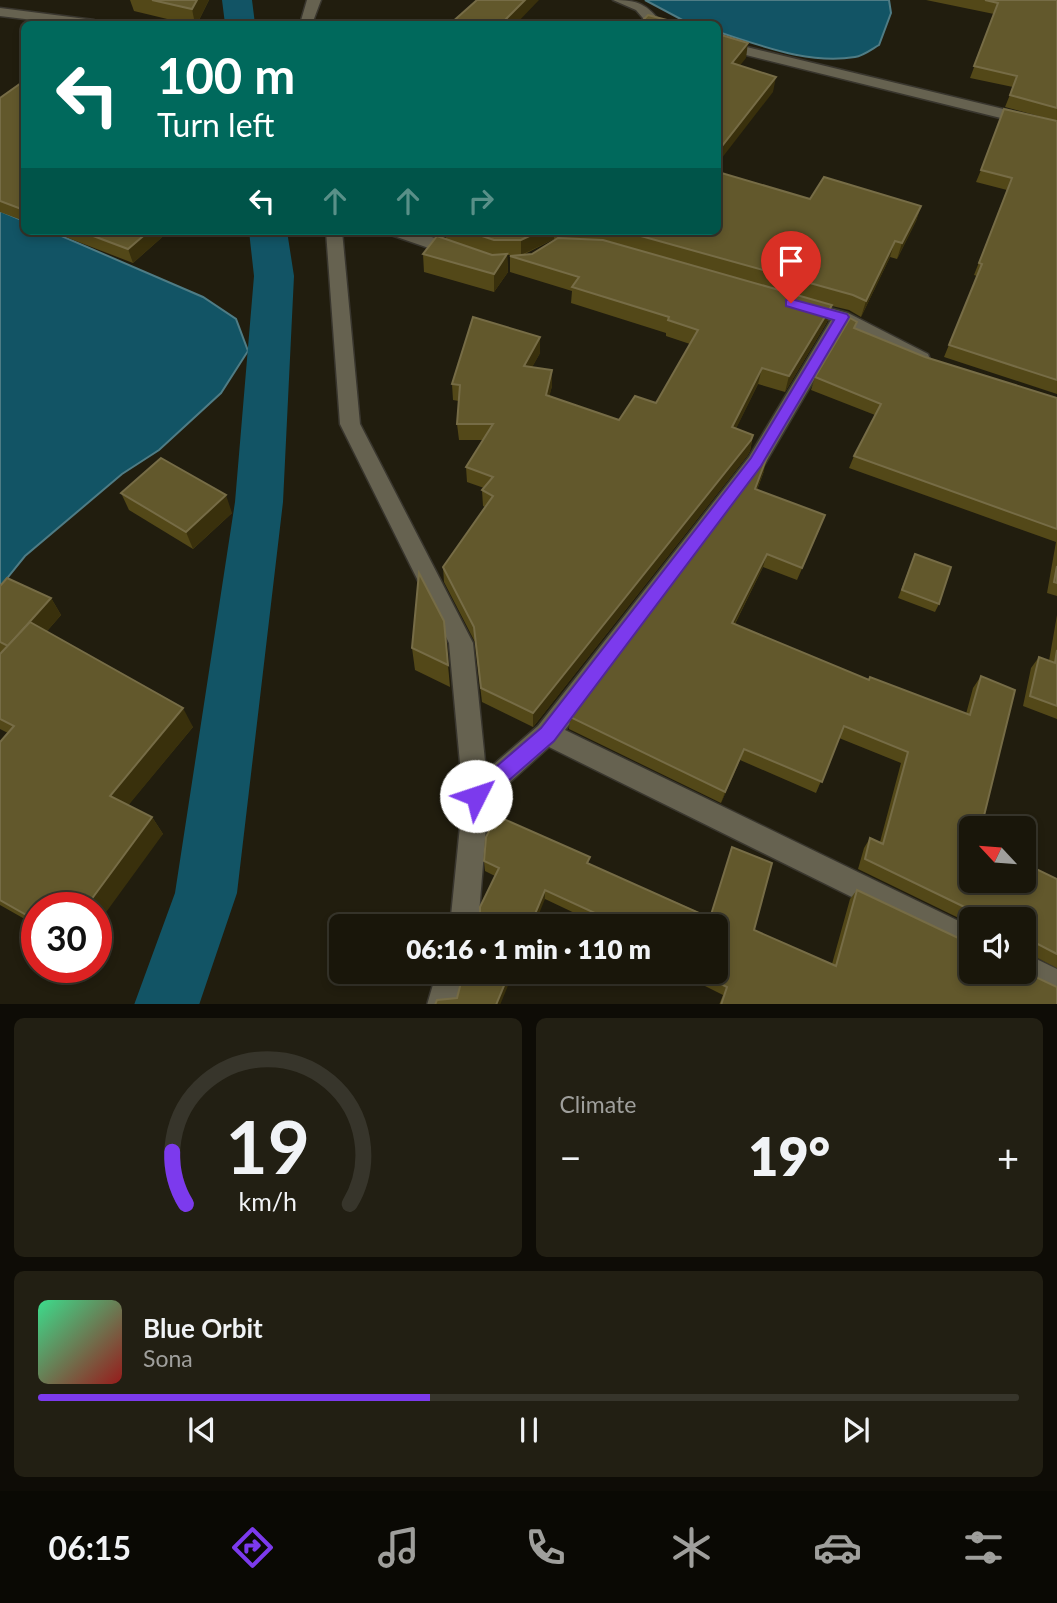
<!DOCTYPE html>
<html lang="en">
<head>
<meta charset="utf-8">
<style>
	:root { --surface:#19160a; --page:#221f13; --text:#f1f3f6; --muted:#9f9f9c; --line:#37352b; --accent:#7c3aed }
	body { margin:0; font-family:Lato,sans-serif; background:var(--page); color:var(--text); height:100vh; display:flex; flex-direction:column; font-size:26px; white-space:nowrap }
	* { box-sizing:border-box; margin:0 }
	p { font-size:23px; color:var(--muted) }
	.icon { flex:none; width:38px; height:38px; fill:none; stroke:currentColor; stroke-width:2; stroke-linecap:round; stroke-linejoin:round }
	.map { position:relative; height:1004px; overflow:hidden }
	.sheet { display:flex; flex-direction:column; gap:14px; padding:14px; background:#0e0c06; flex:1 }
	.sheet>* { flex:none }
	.hud { position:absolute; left:21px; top:21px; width:700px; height:214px; border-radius:10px; box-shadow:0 4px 10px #0003,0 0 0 2px var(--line); background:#00695c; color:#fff; overflow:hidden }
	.needle { width:46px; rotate:296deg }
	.controls { position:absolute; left:959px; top:816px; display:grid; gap:14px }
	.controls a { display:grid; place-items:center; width:77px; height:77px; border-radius:10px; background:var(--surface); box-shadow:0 4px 10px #0003,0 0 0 2px var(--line); font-size:35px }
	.speed { position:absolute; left:21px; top:892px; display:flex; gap:14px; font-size:35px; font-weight:700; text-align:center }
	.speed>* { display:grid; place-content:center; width:91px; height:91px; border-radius:50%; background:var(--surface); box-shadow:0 4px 10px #0003,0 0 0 2px var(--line); line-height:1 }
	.speed .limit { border:10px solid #d22; background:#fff; color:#111 }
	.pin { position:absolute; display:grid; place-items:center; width:60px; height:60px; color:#fff; margin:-72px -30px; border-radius:50% 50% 50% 0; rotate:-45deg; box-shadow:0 0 7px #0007 }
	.pin .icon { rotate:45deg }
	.me { position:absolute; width:77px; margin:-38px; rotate:49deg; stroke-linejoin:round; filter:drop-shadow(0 0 5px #0008) }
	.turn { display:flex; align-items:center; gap:24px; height:147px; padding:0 21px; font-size:32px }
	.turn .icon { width:91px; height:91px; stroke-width:2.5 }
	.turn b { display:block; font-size:49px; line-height:60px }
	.lanes { display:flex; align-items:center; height:66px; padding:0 21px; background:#0003; justify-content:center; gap:35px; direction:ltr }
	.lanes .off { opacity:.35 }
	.big { font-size:52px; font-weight:800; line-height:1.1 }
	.sheet .tile { flex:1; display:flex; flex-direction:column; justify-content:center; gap:10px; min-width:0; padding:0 24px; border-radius:10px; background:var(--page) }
	.sheet .dial { align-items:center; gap:0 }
	.dial svg { height:182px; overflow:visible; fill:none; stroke:var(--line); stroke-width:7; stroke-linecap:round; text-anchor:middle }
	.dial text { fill:var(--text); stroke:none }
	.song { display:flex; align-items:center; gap:21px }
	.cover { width:84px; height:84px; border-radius:10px; background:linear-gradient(135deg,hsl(150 70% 55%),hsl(0 70% 35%)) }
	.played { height:7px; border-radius:4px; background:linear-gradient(90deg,var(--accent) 40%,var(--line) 40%) }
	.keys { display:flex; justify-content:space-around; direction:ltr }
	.heat { display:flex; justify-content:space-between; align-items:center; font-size:38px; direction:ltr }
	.sheet .tiles { flex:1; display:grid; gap:14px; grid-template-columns:1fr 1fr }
	.tile:last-child { grid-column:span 2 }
	.trip { position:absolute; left:329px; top:914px; width:399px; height:70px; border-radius:10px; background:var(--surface); box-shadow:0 4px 10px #0003,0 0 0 2px var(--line); font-weight:800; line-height:70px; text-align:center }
	.tabs { display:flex; height:112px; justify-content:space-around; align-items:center; background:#0a0904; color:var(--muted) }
	.tabs .icon { width:49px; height:49px }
	.tabs .active { color:var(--accent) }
	.tabs b { font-size:32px; color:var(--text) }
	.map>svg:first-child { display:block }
</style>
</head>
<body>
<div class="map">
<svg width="1057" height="1005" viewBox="0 0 1057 1005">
	<rect width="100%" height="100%" fill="#211d0e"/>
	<g fill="#125465" stroke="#4f7c85" stroke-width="2">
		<path d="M645 0H889L891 13 879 45C872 49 863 56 855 57 809 65 760 45 718 32V24L688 23Z"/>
		<polygon points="0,211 24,221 24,231 50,231 203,297 236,319 248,351 221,393 159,450 122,474 25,556 0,587"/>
	</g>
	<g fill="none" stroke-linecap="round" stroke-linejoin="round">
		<g fill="#125465" fill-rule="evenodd">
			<polygon points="222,0 252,0 255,24 225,24"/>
			<polygon points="249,231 287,231 294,276 283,502 237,893 199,1005 134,1005 175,893 235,502 254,276"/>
		</g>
		<defs>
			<g id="street">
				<polygon points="307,0 321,0 312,24 300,24"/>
				<path d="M613 0C638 0 647 4 662 24H648L636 10Z"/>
				<polygon points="0,8 94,20 101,24 66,24 0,16"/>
				<polygon points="718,40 1057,122 1057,132 718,48"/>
				<polygon points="326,231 342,231 360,424 473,643 486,771 538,726 749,457 831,320 798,311 795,307 798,303 804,301 848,313 928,354 930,359 928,364 914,364 845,327 763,467 565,730 971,927 971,956 549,747 488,802 478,926 450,926 463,796 449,643 340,424"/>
				<polygon points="389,231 414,231 464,248 467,252 458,257 452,256 391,235"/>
				<polygon points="1024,953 1057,969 1057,998 1014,977 1012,971 1024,971"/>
				<polygon points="437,971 465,971 456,1005 427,1005"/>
			</g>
		</defs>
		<use href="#street" stroke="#39362e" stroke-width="3"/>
		<use href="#street" fill="#666250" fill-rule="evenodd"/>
	</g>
	<g fill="#534818" fill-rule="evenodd">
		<polygon points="130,0 209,0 197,24 188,24 134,11"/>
		<polygon points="926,0 1057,0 1057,121 1005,107 1013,87 970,78 994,14"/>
		<polygon points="24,81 24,221 0,212 0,98"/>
		<polygon points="1057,121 1057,394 944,357 977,276 974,275 1007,190 976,182 981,170"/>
		<path d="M810 199 921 206 916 221 897 259 890 257 861 317 849 310 832 306 827 322 785 392 758 384 736 428 753 435 750 451 747 456 533 727 482 702 475 642 444 582 443 567 485 507 483 506 482 490 484 488 467 482 466 467 483 440H459L457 424 459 401 453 400 452 384 540 353 532 367 552 370V386L549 396 619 420 656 403 690 344 666 336V333L571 303 572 291 510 272V256L513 255H507L508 272 494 292 424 272 423 254 446 239 445 231H718ZM554 239H556L532 254 523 255Z"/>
		<polygon points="50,231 169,231 133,263"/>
		<polygon points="855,329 925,357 1057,399 1057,596 1047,593 1056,542 849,468 854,456 875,415 811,390 815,377"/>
		<polygon points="764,471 757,490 825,515 820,528 797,580 763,567 735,624 868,680 966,714 973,688 981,676 971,828 971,880 1057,879 1057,968 1032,955 1032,960 1024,966 1024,919 971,919 971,924 858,869 864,848 870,838 880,842 901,763 839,738 816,793 740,760 721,803 569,729 570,717"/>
		<polygon points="121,493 232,513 193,549 129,510"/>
		<polygon points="915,554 939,604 935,612 898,598"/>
		<polygon points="0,586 51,598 61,615 47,631 193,727 128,805 152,817 163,834 37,908 37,926 0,905 0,742 8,733 0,729 0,654 1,653 0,652"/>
		<polygon points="1057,615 1057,719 1023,706 1031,668 1039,657 1049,661"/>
		<polygon points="444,621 450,687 415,670 412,648"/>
		<polygon points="732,847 754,930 832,964 850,899 857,890 1057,1005 719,1005 723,995 675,971 716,971 716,926 602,926 545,899 480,917 495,876 485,871 484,861 589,864 710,917"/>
	</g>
	<g fill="#39300c">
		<polygon points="197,0 209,0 197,24 195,24 192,9"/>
		<polygon points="525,0 539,0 516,24 501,24"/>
		<polygon points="748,43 746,58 730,78 732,63"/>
		<polygon points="776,77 773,92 718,163 718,151"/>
		<polygon points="921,206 916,221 897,259 902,243"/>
		<polygon points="149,231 169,231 133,263 128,249"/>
		<polygon points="540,231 554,231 554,239 521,255 521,240"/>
		<polygon points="895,241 890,257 861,317 866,301"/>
		<polygon points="507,254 508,272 494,292 494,274"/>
		<polygon points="832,305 827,322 785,392 789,376"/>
		<polygon points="540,337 540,353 524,382 524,366"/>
		<polygon points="762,368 758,384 729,443 732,427"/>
		<polygon points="552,370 552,386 546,411 546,395"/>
		<polygon points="753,435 750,451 747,456 533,727 533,713"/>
		<polygon points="767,457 764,471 752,503 755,489"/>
		<polygon points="226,495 232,513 193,549 186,532"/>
		<polygon points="767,554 763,567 729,635 732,623"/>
		<polygon points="51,598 61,615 20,662 8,646"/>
		<polygon points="183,708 193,727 122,813 110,796"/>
		<polygon points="744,749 740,760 721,803 725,792"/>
		<polygon points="152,817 163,834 96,926 96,908 85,908"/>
		<polygon points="545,890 545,899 534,926 530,926"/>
		<polygon points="510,971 514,971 500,1005 496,1005"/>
	</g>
	<g fill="#62582c" stroke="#766c46" stroke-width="2">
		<polygon points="152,0 197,0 192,9"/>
		<polygon points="477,0 525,0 501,24 450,24"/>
		<polygon points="985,0 1057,0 1057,108 1010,95 1017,76 974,66 998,3"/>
		<polygon points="648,15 682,24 639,24"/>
		<polygon points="718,34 748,43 732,63 776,77 718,151"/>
		<polygon points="24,81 24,210 0,201 0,98"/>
		<polygon points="1004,109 1057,121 1057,380 949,345 982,264 979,263 1012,178 981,170"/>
		<polygon points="718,172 810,199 824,177 921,206 902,243 895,241 866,301 853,295 623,231 718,231"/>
		<polygon points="80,231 149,231 128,249"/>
		<polygon points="467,231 540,231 521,240 494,240"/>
		<polygon points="437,236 492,255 507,254 494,274 423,254"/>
		<polygon points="558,238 603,240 832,305 789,376 762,368 732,427 753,435 751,440 533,713 481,688 474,627 443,567 493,496 482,490 493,477 466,467 493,424 457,424 460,385 452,384 473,317 540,337 524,366 552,370 546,395 619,420 635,396 656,403 698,330 668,320 669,317 572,287 579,277 510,256 532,254"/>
		<polygon points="850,318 857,322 854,328 925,357 1057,398 1057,529 854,456 881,404 815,377"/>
		<polygon points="767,457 755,489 825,515 802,568 767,554 732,623 869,680 870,677 970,715 981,676 1015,690 981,828 971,828 971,880 1024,880 1024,863 1057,879 1057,954 1034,942 1032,960 1024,960 1024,919 981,919 981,915 865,859 870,838 883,844 908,752 844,726 822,782 744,749 725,792 570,717"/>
		<polygon points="161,458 226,495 186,532 121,493"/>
		<polygon points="915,554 951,567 939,604 902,590"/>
		<polygon points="1057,566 1057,583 1054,582"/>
		<polygon points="419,573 444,621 448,665 412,648"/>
		<polygon points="7,578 51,598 8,646 0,642 0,586"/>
		<polygon points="30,622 183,708 110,796 152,817 85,908 37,908 37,921 0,900 0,742 14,726 0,719 0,654"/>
		<polygon points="1057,650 1057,706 1030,696 1039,657 1055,663"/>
		<polygon points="497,816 590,857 587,863 710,918 732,847 772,863 754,930 836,966 857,890 971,944 971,971 1023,971 1057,987 1057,1005 721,1005 727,987 695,971 716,971 716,926 623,926 545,890 530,926 472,926 475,920 480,917 480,907 499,868 484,861 486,837"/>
		<polygon points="464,971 510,971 496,1005 435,1005 437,1000 457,998"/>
	</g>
	<polygon fill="#7c3aed" stroke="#51269a" stroke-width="2" points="791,299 847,314 849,317 761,466 554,741 483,803 476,806 469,803 466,796 469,790 541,728 751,458 834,320 786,306 786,300"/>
</svg>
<div class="controls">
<a><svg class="needle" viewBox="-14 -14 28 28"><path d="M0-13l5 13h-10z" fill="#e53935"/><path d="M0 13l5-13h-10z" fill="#9f9f9c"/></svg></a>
<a><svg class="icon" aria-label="sound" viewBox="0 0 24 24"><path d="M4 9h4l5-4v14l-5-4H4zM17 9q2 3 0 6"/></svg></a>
</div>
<div class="speed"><div class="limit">30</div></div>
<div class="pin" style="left:791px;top:303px;background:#d93025"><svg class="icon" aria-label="arrive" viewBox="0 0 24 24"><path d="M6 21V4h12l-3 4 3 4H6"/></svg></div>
<svg class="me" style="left:476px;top:796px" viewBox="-20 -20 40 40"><circle r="19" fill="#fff"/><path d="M0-13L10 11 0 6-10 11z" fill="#7c3aed"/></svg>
<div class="trip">06:16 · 1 min · 110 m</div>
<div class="hud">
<div class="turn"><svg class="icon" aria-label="left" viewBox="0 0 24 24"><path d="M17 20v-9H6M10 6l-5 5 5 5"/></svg><div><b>100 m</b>Turn left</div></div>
<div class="lanes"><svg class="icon" aria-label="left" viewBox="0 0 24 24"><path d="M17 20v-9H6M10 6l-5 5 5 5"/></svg><svg class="icon off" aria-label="ahead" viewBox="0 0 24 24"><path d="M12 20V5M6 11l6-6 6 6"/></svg><svg class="icon off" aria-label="ahead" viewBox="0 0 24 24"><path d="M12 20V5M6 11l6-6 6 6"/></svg><svg class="icon off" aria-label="right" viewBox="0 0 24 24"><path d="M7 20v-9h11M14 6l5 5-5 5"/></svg></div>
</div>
</div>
<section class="sheet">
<div class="tiles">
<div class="tile dial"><svg viewBox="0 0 100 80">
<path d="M14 69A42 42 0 1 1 86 69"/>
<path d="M14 69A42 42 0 0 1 8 46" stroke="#7c3aed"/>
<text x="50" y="56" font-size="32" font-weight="700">19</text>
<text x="50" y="72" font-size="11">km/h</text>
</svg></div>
<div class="tile"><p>Climate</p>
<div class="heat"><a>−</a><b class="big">19°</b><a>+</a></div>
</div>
<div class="tile">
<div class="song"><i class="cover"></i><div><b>Blue Orbit</b><p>Sona</p></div></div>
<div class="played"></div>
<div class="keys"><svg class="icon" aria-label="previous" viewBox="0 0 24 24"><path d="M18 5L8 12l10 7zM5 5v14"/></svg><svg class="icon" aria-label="pause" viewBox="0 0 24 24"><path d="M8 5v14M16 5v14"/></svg><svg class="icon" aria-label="next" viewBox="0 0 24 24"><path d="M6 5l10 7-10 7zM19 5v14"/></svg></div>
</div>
</div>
</section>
<nav class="tabs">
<b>06:15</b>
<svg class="icon active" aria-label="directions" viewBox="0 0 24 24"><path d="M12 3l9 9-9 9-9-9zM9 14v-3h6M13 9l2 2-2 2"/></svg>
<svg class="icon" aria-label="music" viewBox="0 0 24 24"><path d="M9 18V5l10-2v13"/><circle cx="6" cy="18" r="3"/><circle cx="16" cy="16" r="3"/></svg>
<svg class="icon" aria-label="phone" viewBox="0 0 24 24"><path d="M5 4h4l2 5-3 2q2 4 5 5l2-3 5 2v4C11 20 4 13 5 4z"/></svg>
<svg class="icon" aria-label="climate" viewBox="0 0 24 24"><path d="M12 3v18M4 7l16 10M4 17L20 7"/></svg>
<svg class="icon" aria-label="car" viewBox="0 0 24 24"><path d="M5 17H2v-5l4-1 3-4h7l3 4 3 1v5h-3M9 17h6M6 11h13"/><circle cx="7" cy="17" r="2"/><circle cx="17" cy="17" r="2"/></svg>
<svg class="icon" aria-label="filters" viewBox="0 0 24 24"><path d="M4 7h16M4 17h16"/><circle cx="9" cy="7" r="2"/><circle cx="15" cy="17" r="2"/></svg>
</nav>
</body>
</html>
